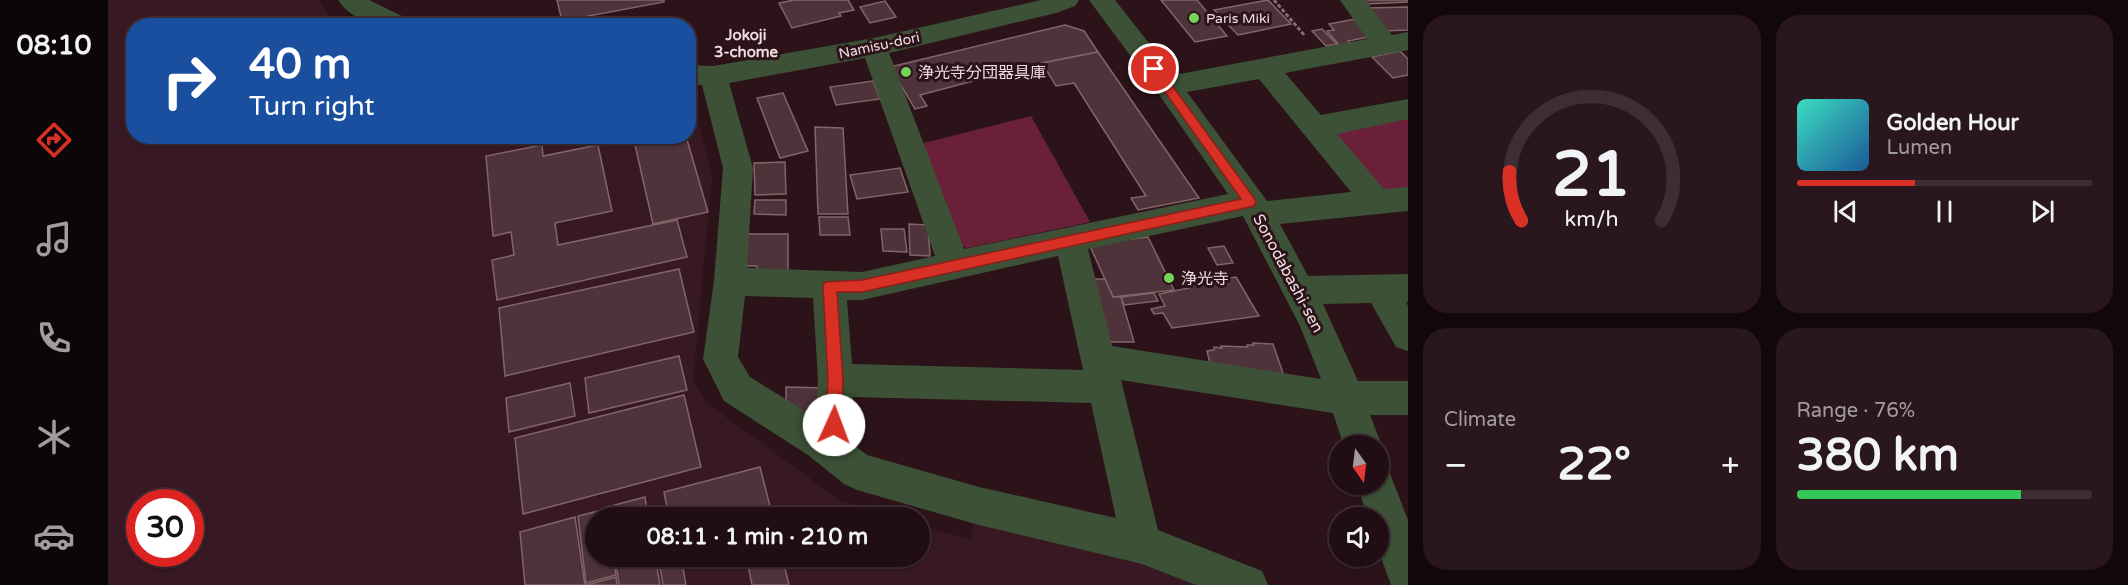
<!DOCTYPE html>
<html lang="en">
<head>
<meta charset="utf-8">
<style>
	:root { --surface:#210e14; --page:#29171d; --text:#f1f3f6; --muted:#a29ca0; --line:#3e2e34; --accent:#d93025 }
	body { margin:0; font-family:"Varela Round","Noto Sans JP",sans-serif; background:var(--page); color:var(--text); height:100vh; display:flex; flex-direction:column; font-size:22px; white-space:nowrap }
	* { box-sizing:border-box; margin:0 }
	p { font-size:20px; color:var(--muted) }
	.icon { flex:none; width:33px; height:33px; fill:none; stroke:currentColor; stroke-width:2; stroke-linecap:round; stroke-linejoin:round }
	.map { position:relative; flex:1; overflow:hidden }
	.drawer { display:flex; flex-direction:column; gap:15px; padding:15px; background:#12080b; width:720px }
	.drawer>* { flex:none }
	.hud { position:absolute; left:18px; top:18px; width:570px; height:126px; border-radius:24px; box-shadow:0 2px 4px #0004,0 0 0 2px var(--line); background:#1a4fa0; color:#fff; overflow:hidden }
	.needle { width:39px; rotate:166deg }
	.tools { position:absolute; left:1221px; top:435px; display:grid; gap:12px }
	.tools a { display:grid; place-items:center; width:60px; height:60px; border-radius:50%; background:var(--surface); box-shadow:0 2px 4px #0004,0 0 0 2px var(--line); font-size:30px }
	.speed { position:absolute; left:18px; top:489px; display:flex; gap:12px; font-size:30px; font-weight:700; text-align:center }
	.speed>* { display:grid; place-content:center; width:78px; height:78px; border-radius:50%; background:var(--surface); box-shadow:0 2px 4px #0004,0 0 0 2px var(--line); line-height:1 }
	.speed .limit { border:9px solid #d22; background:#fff; color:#111 }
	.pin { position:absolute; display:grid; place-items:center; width:51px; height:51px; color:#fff; margin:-26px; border:3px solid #fff; border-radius:50%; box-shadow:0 2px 6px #0007 }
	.me { position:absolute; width:66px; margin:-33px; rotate:2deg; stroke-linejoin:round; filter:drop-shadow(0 0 4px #0008) }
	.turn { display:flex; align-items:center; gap:21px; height:126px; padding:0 24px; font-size:27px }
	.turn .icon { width:78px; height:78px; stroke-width:2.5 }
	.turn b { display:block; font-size:42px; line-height:51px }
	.big { font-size:45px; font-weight:700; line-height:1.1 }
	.drawer .card { flex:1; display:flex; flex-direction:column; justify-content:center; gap:9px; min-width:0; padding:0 21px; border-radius:24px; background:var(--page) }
	.drawer .dial { align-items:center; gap:0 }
	.dial svg { height:156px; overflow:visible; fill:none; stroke:var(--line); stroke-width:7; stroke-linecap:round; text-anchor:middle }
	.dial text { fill:var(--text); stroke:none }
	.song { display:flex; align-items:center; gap:18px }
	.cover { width:72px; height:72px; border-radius:9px; background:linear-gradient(135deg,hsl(170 70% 55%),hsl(210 70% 35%)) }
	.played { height:6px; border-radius:3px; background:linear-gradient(90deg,var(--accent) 40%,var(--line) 40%) }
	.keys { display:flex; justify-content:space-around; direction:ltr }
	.heat { display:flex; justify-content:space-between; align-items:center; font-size:33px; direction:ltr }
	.charge { height:9px; border-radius:4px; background:linear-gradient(90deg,#34c759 76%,var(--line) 0) }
	.drawer .tiles { flex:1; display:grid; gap:15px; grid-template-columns:repeat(2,1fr) }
	.trip { position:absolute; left:477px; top:507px; width:345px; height:60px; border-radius:30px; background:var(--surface); box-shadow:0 2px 4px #0004,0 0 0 2px var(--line); font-weight:700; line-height:60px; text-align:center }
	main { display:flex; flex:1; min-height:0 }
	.tab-bar { display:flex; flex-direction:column; width:108px; justify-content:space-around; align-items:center; background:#0d0608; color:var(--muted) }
	.tab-bar .icon { width:42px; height:42px }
	.tab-bar .on { color:var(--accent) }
	.tab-bar b { font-size:27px; color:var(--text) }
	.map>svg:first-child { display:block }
</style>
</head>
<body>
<main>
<nav class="tab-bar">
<b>08:10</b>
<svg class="icon on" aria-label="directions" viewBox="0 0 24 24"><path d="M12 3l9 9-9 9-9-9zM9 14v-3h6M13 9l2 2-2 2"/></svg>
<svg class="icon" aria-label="music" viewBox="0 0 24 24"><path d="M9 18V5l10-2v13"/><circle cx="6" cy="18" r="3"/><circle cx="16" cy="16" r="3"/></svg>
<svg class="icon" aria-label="phone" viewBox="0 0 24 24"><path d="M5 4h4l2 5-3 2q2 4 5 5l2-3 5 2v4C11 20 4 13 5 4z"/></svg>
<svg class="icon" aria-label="climate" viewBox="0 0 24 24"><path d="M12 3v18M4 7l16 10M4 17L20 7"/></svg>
<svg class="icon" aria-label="car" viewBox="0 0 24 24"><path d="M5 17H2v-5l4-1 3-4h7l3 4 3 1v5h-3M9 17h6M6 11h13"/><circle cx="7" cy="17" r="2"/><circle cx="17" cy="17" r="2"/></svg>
</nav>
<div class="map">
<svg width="1300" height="585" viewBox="0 0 1300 585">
	<rect width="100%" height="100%" fill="#2c131a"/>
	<path fill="#381822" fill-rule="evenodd" d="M0 0H210L220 14 238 25 26 26V136H580L581 101 586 102 604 176 585 380 600 404 733 501 787 517 488 518V556H812V525L862 540 867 517 1065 573 1092 585H0ZM32 502H82V554H32Z"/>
	<g fill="#6a2039">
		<polygon points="1300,115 1300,196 1273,197 1224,138 1228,130"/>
		<polygon points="923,116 982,222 859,248 851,244 812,144"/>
	</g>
	<g fill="#4f333a" stroke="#84646b" stroke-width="1.5">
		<polygon points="449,0 556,0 556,2 454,21"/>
		<polygon points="686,0 740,0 746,10 731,13 733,16 684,28 671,3"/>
		<polygon points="1053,0 1089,0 1119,36 1087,42"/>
		<polygon points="1160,0 1183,24 1130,35 1106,10"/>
		<polygon points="1254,0 1300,0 1300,2 1257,4"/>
		<polygon points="777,1 788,17 762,23 752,7"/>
		<polygon points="1300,7 1300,30 1276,31 1260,8"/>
		<polygon points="1247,19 1261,37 1240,41 1242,44 1232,46 1219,31 1226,30 1221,24"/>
		<polygon points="957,25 976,31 990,52 934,63 812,95 819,106 807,109 782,67"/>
		<polygon points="1214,29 1229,44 1218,46 1204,31"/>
		<polygon points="1292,51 1300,59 1300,75 1285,78 1264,57"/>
		<polygon points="990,52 1091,198 1030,210 1023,198 1038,196 966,83 948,86 934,63"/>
		<polygon points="765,81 772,99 728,105 722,87"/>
		<polygon points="675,93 700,151 672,158 649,98"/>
		<polygon points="707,127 735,128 740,214 710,214"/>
		<polygon points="525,136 578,136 600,212 545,224"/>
		<polygon points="434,145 435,156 490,145 504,211 447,223 450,245 569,220 579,257 389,300 384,260 406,255 403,232 385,236 378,156"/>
		<polygon points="677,162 678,194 647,195 646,163"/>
		<polygon points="792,168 800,192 749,199 742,175"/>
		<polygon points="647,200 678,200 678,215 646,214"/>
		<polygon points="711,217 740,217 742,235 712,235"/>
		<polygon points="801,224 820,225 822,256 802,255"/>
		<polygon points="773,229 796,229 799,252 775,251"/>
		<polygon points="639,234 680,234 680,271 649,271 649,266 638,266"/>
		<polygon points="1040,237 1066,290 1005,297 981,244"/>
		<polygon points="1116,246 1125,263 1109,265 1100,248"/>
		<polygon points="571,269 586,332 397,376 391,308"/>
		<polygon points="1128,277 1151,316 1064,328 1055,313 1046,314 1043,309 1057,306 1051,294 1081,288 1079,285"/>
		<polygon points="986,279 997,279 1005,297 1013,297 1026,342 1002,342"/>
		<polygon points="1046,293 1050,301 1016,305 1013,297"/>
		<polygon points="1145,343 1165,344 1177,379 1103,368 1099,351 1106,350 1106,347 1114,348 1113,346 1139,347 1139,345 1146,345"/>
		<polygon points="571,356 579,390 481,413 477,378"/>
		<polygon points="462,383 467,416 401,432 398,398"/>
		<polygon points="678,387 720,388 722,414 698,414 678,400"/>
		<polygon points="576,395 593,467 415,514 407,438"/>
		<polygon points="652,467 665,518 561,518 556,492"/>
		<polygon points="537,497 540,518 501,518 499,507"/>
		<polygon points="498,509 499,518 488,518 488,556 505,556 508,575 478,583 470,516"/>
		<polygon points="467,517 477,585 417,585 412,532"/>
		<polygon points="507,556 547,556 552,585 511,585"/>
		<polygon points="573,556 578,585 555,585 551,561"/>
		<polygon points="638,556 674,556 681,585 644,585"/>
		<polygon points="508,577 509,585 478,585"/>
	</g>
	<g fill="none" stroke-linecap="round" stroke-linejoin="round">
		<polyline stroke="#836c72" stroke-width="3" stroke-dasharray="4 2" stroke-linecap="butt" points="1166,0 1197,36"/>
		<g fill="#3c5136" fill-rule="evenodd">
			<path d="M230 0H261L302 20 306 26C279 26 247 26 230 0Z"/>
			<path d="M933 0H971L967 6 948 13 781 53 856 249 1120 194 1050 93 981 0H1007L1066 75 1259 39 1232 0H1258L1284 35 1300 32V50L1177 73 1213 115 1300 99V119L1229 134 1276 189 1300 187V211L1172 224 1200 276 1300 274V302H1298L1300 306V351L1288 347 1263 303 1215 304 1250 381H1300V415H1262L1274 446 1270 453V446H1236L1225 413 1013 380 1050 530 1154 571 1160 585H1088L1034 564 871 525 749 490 736 484 700 455 616 401 595 359 606 281 615 168 594 85H580V65L605 66 766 38ZM757 58 827 256 754 272 639 268 645 168 621 83ZM1151 79 1243 192 1159 201 1079 92ZM1135 216 1192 326 1213 379 1004 346 980 249ZM950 256 975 370 744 364 739 300H754ZM637 296 705 298 710 380 708 418 642 377 630 357ZM745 397 983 403 1008 518 871 487 759 455 738 439 744 425Z"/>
			<polygon points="1270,466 1281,471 1300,520 1300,585 1283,585 1270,549 1270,518 1260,518 1249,484 1270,484"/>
		</g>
	</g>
	<polygon fill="#d93025" stroke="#8d1f18" stroke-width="1.5" points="1046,65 1050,66 1146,198 1148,202 1146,206 754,292 729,292 735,380 734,425 731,430 726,432 721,430 718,425 720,380 715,286 717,282 754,280 1133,199 1042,71 1042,66"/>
	<g fill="#75d25a" stroke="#2c131a" stroke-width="2">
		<circle cx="1086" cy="18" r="6"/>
		<circle cx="798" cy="72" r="6"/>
		<circle cx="1061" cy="278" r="6"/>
	</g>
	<g text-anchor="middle" stroke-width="6" stroke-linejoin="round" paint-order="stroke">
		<g font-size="14" fill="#f0dde1" stroke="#2c131a" text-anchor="start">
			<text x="1098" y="23">Paris Miki</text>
		</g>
		<g font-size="14" fill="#f0dde1" stroke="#2c131a">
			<text transform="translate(771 45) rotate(-12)" y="5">Namisu-dori</text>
		</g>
		<g font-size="15" font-weight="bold" fill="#f0dde1" stroke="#2c131a">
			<text x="638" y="40">Jokoji<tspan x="638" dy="17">3-chome</tspan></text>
		</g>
		<g font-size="16" fill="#f0dde1" stroke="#2c131a" text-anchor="start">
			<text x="810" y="78">浄光寺分団器具庫</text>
			<text x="1073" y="284">浄光寺</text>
		</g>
		<g font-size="16" fill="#f0dde1" stroke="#2c131a">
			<text transform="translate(1181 273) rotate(62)" y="6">Sonodabashi-sen</text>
		</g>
	</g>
</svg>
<div class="tools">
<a><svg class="needle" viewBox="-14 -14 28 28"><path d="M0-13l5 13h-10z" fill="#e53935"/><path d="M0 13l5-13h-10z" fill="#a29ca0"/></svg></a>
<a><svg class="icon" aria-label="sound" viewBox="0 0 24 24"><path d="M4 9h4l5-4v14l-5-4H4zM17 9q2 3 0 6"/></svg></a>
</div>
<div class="speed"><div class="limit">30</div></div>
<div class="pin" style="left:1046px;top:69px;background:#d93025"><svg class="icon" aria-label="arrive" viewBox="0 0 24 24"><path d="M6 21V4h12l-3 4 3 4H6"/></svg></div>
<svg class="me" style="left:726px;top:425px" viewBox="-20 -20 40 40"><circle r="19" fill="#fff"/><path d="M0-13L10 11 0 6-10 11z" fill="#d93025"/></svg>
<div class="trip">08:11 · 1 min · 210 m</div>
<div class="hud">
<div class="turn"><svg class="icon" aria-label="right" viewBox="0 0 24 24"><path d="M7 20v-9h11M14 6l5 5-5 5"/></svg><div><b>40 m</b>Turn right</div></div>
</div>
</div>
<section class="drawer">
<div class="tiles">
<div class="card dial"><svg viewBox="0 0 100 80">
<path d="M14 69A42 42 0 1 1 86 69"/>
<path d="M14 69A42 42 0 0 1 8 44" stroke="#d93025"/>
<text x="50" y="56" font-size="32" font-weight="700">21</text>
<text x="50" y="72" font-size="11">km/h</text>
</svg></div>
<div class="card">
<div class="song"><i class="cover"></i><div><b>Golden Hour</b><p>Lumen</p></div></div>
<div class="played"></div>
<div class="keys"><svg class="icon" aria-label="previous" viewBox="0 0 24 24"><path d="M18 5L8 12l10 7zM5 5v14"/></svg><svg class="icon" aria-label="pause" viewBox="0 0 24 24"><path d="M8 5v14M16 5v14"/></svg><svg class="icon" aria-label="next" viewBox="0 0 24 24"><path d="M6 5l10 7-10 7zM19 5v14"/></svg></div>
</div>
<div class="card"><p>Climate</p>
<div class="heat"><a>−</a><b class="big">22°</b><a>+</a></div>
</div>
<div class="card"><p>Range · 76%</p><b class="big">380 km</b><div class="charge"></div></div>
</div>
</section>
</main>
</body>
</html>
